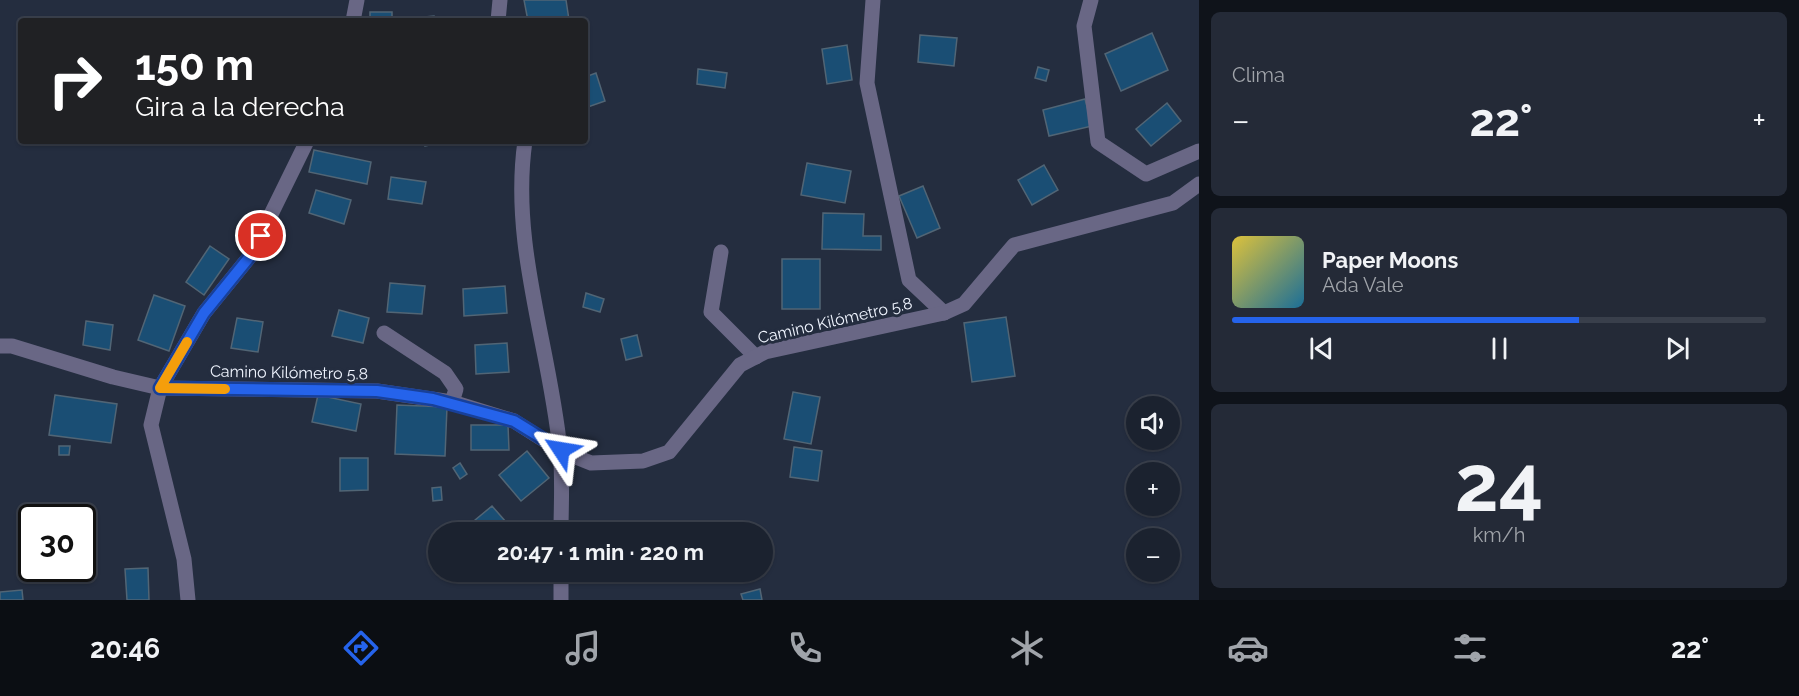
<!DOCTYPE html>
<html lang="es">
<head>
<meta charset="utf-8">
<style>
	:root { --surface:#1b222f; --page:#242a37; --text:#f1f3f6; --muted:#a0a4aa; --line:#393f4b; --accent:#2563eb }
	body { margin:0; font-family:Raleway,sans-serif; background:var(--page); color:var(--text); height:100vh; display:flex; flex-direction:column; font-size:22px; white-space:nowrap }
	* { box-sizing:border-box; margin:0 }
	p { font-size:20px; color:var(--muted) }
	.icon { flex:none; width:33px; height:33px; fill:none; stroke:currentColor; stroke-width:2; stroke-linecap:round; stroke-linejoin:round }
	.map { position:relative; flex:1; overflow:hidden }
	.drawer { display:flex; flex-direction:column; gap:12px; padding:12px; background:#0f131a; width:600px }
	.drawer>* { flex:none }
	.banner { position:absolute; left:18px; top:18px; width:570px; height:126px; border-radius:6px; box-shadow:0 2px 4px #0004,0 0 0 2px var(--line); background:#202124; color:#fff; overflow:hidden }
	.controls { position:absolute; left:1126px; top:396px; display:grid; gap:12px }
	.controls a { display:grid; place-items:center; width:54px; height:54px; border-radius:50%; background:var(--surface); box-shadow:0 2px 4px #0004,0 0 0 2px var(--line); font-size:30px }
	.speed { position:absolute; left:18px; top:504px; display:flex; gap:12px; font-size:30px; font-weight:700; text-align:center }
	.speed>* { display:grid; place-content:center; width:78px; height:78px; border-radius:50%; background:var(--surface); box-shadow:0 2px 4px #0004,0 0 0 2px var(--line); line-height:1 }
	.speed .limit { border:3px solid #111; border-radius:9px; background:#fff; color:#111 }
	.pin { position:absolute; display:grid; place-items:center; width:51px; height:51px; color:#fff; margin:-26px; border:3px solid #fff; border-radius:50%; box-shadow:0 2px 6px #0007 }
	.me { position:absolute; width:66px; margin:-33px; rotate:303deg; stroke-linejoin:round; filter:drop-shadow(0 0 4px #0008) }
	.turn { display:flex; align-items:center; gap:21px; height:126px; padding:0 18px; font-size:27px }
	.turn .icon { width:78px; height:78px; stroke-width:2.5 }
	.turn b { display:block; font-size:42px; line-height:51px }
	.big { font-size:45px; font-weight:700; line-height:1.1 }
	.drawer .tile { flex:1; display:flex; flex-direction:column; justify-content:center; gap:9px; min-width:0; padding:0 21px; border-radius:9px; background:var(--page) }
	.drawer .dial { align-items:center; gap:0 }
	.dial b { font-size:78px; line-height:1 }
	.song { display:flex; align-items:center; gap:18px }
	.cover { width:72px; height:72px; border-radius:9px; background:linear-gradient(135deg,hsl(50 70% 55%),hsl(200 70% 35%)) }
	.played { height:6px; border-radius:3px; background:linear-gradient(90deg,var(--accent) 65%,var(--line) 65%) }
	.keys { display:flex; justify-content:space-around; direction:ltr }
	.heat { display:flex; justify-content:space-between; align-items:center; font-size:33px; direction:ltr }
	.trip { position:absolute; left:428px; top:522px; width:345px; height:60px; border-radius:30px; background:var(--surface); box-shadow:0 2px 4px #0004,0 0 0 2px var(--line); font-weight:700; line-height:60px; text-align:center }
	.dock { display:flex; height:96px; justify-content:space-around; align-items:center; background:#0b0e13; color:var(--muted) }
	.dock .icon { width:42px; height:42px }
	.dock .selected { color:var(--accent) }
	.dock b { font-size:27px; color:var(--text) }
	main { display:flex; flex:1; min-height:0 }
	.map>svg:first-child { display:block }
</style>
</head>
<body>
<main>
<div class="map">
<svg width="1199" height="600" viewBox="0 0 1199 600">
	<rect width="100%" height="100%" fill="#242d3f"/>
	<g fill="#1a4e74" stroke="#516575" stroke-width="1.5">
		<polygon points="524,0 566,0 569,20 528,21"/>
		<polygon points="370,12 392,12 392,19 370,18"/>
		<polygon points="434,16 434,21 416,21 415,18"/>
		<polygon points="412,17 413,21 396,21 396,19"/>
		<polygon points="1152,33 1168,70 1121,91 1105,54"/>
		<polygon points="920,35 957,38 954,66 918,62"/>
		<polygon points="847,45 852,80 827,84 822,49"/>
		<polygon points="1038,67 1049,70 1046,81 1035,78"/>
		<polygon points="698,69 727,73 725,88 697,84"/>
		<polygon points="596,73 605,101 585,108 585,77"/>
		<polygon points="1085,99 1092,126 1049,136 1043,110"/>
		<polygon points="1167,103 1181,121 1151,146 1136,129"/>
		<polygon points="424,141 446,141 425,146"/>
		<polygon points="314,150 371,162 367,184 309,172"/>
		<polygon points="807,163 851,171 845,203 801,195"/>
		<polygon points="1044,165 1058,190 1032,205 1018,180"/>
		<polygon points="391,177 426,182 422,204 388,199"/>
		<polygon points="923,186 940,228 917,238 899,196"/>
		<polygon points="316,190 351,200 344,224 309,213"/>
		<polygon points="823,213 864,214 863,236 881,236 881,250 822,249"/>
		<polygon points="210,246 229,259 204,295 186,282"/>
		<rect x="782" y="259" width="38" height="50"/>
		<polygon points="390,283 425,286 422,314 387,312"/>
		<polygon points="505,286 507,313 464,316 463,289"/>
		<polygon points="586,293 604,299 600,312 583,307"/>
		<polygon points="154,295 185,306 169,351 138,340"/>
		<polygon points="339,310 369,318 363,343 332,336"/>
		<polygon points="1006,317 1015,376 972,382 964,323"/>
		<polygon points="237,318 263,322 258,352 231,348"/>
		<polygon points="86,321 113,325 110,350 83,345"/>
		<polygon points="637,335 642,356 626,360 621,339"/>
		<polygon points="507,343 509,372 476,374 475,345"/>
		<polygon points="793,392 820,397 811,444 784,439"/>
		<polygon points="55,395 117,404 111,443 49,435"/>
		<polygon points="318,395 361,404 356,431 312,422"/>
		<polygon points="397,405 447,407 445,456 395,454"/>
		<polygon points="471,425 508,425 509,450 471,450"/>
		<polygon points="59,446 70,446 69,455 59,455"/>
		<polygon points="794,447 822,451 818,481 790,477"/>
		<polygon points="527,451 549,478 521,501 499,475"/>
		<polygon points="340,458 368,458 368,490 340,491"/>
		<polygon points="460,463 467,474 460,479 453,468"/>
		<polygon points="441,487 442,500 433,501 432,488"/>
		<polygon points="492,506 506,522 494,532 475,532 469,525"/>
		<polygon points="148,568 149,600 127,600 125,569"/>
		<polygon points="760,589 762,600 743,600 741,594"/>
		<polygon points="22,590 23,600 0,600 0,592"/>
	</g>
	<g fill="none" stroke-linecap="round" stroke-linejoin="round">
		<g stroke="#696785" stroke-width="15">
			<polyline points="873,0 867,83 909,280 944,313"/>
			<polyline points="1091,0 1084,26 1098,142 1146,174 1199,151"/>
			<polyline points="353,21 357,0"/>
			<polyline points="498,21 500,0"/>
			<path d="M525 141C510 245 550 347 560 450 563 477 561 505 561 532"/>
			<polyline points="721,252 711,312 756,357"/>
			<polyline points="384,333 445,373 456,389 452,402"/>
			<polyline points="0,346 12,346 113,377 160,388 377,391 452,402 514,421 561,451 591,463 643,461 669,452 740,365 765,352 944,313 964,304 1014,245 1173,203 1199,184"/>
			<polyline points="561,572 561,600"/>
			<polyline points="188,600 184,559 151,425 160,388 204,313 251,255 307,141"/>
		</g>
	</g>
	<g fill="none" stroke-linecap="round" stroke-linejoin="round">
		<defs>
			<polyline id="route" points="261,236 251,255 204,313 160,388 377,391 433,399 514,421 561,450"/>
		</defs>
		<use href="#route" stroke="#184099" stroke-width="15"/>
		<use href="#route" stroke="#2563eb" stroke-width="10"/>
		<polyline stroke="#f59e0b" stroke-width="10" points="187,342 160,388 225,389"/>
	</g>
	<g text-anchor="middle" stroke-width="6" stroke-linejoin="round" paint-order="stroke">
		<g font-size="16" fill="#eff4fe" stroke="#242d3f">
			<text transform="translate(835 320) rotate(-13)" y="6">Camino Kilómetro 5.8</text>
			<text transform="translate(289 372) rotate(1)" y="6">Camino Kilómetro 5.8</text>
		</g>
	</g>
</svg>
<div class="controls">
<a><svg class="icon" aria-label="sound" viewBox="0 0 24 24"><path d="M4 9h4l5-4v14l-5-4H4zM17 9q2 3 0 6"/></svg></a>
<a>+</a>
<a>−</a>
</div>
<div class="speed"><div class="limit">30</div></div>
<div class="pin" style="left:261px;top:236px;background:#d93025"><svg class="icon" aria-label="arrive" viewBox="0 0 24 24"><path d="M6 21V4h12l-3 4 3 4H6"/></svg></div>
<svg class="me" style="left:561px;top:450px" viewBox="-20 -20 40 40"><path d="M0-17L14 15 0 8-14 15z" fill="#2563eb" stroke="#fff" stroke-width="4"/></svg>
<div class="trip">20:47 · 1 min · 220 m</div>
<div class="banner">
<div class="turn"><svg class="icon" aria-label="right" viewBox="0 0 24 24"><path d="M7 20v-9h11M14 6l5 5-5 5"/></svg><div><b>150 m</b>Gira a la derecha</div></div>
</div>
</div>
<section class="drawer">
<div class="tile"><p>Clima</p>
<div class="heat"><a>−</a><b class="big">22°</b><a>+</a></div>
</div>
<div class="tile">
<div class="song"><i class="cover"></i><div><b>Paper Moons</b><p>Ada Vale</p></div></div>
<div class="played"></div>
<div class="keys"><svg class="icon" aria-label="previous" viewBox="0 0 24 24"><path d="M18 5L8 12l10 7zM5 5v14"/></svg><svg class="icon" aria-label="pause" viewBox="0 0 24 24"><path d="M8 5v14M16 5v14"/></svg><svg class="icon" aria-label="next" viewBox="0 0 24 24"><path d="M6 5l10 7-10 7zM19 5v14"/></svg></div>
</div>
<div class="tile dial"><b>24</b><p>km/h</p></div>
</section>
</main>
<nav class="dock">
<b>20:46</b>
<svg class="icon selected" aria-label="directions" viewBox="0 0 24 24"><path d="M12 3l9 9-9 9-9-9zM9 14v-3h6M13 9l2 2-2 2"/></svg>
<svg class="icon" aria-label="music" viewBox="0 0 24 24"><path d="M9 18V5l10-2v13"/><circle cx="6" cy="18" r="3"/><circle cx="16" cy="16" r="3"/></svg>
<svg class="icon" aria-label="phone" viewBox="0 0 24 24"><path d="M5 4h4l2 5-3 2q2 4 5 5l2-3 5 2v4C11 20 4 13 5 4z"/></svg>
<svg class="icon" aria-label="climate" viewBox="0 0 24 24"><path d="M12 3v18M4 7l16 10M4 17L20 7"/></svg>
<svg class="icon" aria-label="car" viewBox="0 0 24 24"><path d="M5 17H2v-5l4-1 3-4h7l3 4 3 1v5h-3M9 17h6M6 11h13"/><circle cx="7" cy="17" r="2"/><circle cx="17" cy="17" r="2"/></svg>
<svg class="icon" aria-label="filters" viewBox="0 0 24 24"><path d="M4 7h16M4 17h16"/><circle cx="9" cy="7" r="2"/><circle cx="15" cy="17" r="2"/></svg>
<b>22°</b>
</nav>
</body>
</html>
